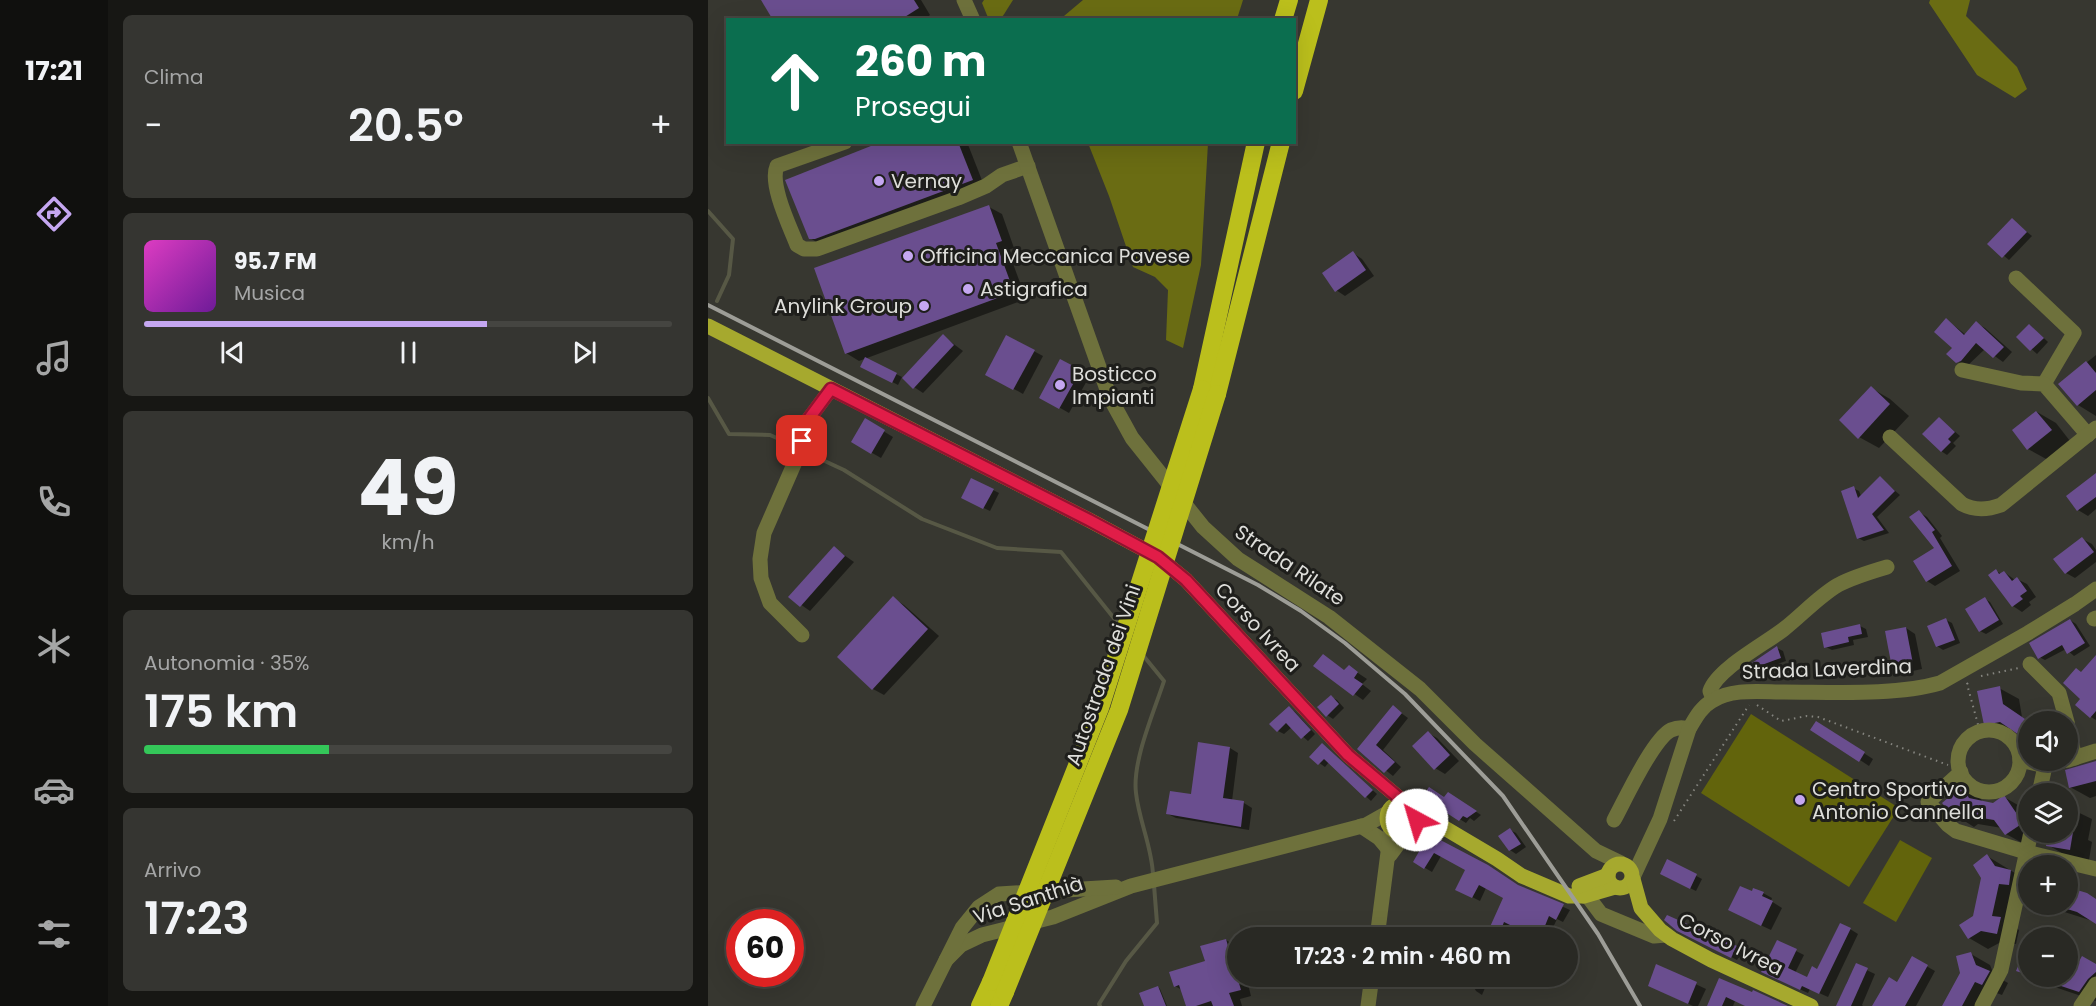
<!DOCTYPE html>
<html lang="it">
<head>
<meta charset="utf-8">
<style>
	:root { --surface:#292924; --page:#353531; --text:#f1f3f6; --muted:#a5a6a6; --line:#454541; --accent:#c5a7f1 }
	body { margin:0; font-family:Poppins,sans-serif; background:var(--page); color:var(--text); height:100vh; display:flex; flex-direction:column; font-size:22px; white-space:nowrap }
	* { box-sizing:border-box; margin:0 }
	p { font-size:20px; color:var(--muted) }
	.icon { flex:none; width:33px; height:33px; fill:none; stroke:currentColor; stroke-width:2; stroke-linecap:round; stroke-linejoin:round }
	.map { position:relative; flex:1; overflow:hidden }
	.sheet { display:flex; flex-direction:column; gap:15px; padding:15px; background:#171714; width:600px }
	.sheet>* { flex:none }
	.banner { position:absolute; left:18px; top:18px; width:570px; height:126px; border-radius:0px; box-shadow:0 6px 24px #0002,0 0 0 2px var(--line); background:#0b6e4f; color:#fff; overflow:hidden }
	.buttons { position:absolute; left:1310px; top:711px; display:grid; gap:12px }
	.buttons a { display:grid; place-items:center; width:60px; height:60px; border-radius:50%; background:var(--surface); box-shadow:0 6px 24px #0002,0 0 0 2px var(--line); font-size:30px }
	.speed { position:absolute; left:18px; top:909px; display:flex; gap:12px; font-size:30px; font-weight:700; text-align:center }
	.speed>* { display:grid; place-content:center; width:78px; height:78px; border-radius:50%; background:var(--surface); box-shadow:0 6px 24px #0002,0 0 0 2px var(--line); line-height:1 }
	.speed .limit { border:9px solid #d22; background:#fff; color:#111 }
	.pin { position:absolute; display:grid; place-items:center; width:51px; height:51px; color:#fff; margin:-26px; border-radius:12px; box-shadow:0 3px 9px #0006 }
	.me { position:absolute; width:66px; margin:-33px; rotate:321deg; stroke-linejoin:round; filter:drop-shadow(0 0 4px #0008) }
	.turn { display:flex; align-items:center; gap:21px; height:126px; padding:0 30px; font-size:27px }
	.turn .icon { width:78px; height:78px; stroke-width:2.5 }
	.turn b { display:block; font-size:42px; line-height:51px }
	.big { font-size:45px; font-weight:600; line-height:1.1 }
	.sheet .widget { flex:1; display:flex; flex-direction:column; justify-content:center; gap:9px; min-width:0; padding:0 21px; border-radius:9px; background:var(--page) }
	.sheet .dial { align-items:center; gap:0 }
	.dial b { font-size:78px; line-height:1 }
	.song { display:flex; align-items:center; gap:18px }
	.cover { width:72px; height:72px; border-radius:9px; background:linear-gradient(135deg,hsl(310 70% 55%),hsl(280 70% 35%)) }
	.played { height:6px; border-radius:3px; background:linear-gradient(90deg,var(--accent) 65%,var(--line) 65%) }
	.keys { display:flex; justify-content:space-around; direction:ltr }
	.heat { display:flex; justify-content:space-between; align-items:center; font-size:33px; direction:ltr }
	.charge { height:9px; border-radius:4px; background:linear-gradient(90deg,#34c759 35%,var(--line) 0) }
	.trip { position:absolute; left:519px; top:927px; width:351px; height:60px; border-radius:30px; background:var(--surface); box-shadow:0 6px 24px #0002,0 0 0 2px var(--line); font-weight:600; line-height:60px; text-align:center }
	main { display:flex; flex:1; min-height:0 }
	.tabs { display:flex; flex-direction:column; width:108px; justify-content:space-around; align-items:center; background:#10100e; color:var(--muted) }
	.tabs .icon { width:42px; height:42px }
	.tabs .selected { color:var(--accent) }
	.tabs b { font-size:27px; color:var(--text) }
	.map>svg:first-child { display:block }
</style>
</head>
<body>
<main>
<nav class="tabs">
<b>17:21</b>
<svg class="icon selected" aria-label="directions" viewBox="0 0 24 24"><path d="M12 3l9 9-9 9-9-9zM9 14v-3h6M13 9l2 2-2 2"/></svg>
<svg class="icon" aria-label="music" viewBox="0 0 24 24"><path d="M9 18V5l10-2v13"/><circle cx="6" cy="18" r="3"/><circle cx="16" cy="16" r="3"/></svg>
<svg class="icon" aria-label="phone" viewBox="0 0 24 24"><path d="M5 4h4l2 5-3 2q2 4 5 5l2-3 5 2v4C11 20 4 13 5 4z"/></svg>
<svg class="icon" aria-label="climate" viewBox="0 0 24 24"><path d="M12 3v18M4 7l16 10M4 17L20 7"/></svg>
<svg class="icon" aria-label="car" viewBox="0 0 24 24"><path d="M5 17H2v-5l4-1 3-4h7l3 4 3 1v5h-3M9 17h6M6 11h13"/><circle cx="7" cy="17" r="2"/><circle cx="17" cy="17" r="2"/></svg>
<svg class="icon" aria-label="filters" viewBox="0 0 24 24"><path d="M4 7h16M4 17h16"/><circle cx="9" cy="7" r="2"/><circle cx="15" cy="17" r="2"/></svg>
</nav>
<section class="sheet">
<div class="widget"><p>Clima</p>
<div class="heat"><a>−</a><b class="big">20.5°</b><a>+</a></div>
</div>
<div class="widget">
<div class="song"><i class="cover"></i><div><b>95.7 FM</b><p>Musica</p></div></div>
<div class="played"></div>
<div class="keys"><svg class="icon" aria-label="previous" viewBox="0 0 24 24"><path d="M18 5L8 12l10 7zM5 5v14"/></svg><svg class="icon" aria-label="pause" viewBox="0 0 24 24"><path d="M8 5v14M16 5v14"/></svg><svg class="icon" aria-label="next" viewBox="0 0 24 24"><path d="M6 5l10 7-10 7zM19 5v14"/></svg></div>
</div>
<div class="widget dial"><b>49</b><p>km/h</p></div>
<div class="widget"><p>Autonomia · 35%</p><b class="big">175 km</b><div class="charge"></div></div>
<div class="widget"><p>Arrivo</p><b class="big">17:23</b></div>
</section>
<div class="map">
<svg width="1388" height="1006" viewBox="0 0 1388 1006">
	<rect width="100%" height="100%" fill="#373730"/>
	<g fill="#62640c">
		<polygon points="1043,714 1191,808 1141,887 993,793"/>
		<polygon points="1192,840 1224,858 1188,922 1155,903"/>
	</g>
	<g fill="#6a6c13">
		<polygon points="276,0 305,0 293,19 281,20 274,3"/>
		<polygon points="375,0 535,0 529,19 355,19 356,16"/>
		<polygon points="1222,0 1262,0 1258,16 1309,67 1319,89 1307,98 1269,75 1221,3"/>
		<polygon points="380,143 500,143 493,265 475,348 458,340 460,290 447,277 425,267 401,196"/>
	</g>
	<g fill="#0007">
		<polygon points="54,0 213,0 222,15 216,20 67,20"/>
		<polygon points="177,142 259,142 277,188 115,246 102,238"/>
		<polygon points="281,207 294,214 306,248 300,250 318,299 151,361 138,353"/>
		<polygon points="1304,220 1324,236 1301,260 1282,244"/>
		<polygon points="645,253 654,259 666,276 637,296 628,290"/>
		<polygon points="1239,320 1258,335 1268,323 1277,328 1304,352 1295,362 1277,349 1258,367 1249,361"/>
		<polygon points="1322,325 1340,342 1329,354 1310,337"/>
		<polygon points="235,336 255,351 215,393 206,387"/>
		<polygon points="299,337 335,356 315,394 279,374"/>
		<polygon points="1388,355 1388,416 1370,405 1352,384"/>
		<polygon points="158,359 194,377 190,385 154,366"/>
		<polygon points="353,361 381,377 361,413 333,397"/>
		<polygon points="1163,388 1182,399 1201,416 1171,448 1151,437"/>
		<polygon points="1329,412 1348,423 1362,441 1340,460 1320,449"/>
		<polygon points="1232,419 1252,436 1245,443 1248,446 1239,455 1233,451"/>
		<polygon points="157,420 185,437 173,458 145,442"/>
		<polygon points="1388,477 1388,509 1380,516 1370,510 1360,497"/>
		<polygon points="1172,478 1192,495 1169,517 1181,533 1156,541 1150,538 1145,488 1151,491 1153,496"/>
		<polygon points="285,490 291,493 282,511 261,501"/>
		<polygon points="1211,512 1219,517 1234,536 1232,538 1252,571 1227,586 1219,581 1228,549"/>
		<polygon points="1374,539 1384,544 1388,550 1388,562 1367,578 1358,573"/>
		<polygon points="126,548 146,562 102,611 82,597"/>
		<polygon points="1288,571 1294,574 1296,572 1307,580 1309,579 1319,584 1328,597 1321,602 1323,605 1314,612 1305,606"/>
		<polygon points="185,598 196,605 231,636 176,695 165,689"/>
		<polygon points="1277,599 1282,602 1295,624 1278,634 1272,631"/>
		<polygon points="1238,620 1244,623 1252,643 1235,650 1229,646"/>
		<polygon points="1362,620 1368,624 1382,646 1366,656 1358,649 1337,660 1331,657"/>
		<polygon points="1152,626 1158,629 1160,637 1145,640 1146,645 1124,650 1118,647"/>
		<polygon points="1198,628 1207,634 1214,669 1195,673 1186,667"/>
		<polygon points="1069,648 1075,651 1078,661 1050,671 1044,668"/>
		<polygon points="615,656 637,671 641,667 659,679 654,684 663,691 655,700 607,666"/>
		<polygon points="1388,658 1388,720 1383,717 1374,699 1374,673"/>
		<polygon points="1291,688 1311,699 1314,717 1321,722 1320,752 1310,733 1297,735 1278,724"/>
		<polygon points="623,697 629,700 636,708 625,719 619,715"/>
		<polygon points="685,707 700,718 675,750 693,767 685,776 651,749"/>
		<polygon points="581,708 587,712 607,734 600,741 584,727 576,734 570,731"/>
		<polygon points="1118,729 1165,759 1161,766 1152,760"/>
		<polygon points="720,733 729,738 751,761 737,774 727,768"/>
		<polygon points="491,744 522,748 530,753 524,801 536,803 544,808 541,830 468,818 460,814 484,796"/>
		<polygon points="614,745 669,794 663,801 621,762 617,767 603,757"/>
		<polygon points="1388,763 1388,796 1382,798 1362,787"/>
		<polygon points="1254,788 1273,799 1275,803 1285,805 1296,797 1315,808 1320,815 1320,832 1333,834 1318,845 1298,834 1294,828 1270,824 1266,827 1247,815"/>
		<polygon points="716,797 737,799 746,797 773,815 766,821 762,818 758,823"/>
		<polygon points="1359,807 1384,819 1380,840 1384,842 1381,860 1359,856 1340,845 1359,832"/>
		<polygon points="802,830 808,833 818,847 808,854 802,850"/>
		<polygon points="722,836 812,887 862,910 855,922 849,919 840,938 811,938 814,930 804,925 799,938 780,938 797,898 778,888 772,901 756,893 759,869 733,856 724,872 707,862"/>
		<polygon points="1279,856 1320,881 1320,895 1310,894 1303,925 1311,930 1308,944 1293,942 1280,949 1261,938"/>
		<polygon points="960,861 994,879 988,891 959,877"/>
		<polygon points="1359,889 1388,922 1347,909 1339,904 1359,904"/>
		<polygon points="1044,893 1055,893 1064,898 1063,901 1074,908 1063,930 1031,915"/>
		<polygon points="960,917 1034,951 1029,960 977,933"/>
		<polygon points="1142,929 1150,934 1120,997 1102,989 1100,993 1063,976 1070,942 1096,955 1087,973 1100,979 1109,971"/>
		<polygon points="518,940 529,947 530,976 538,976 543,996 532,999 534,1006 479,1006 474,990 467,986 498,962"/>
		<polygon points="1263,954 1282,965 1286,975 1300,983 1294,995 1286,992 1279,1006 1236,1006"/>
		<polygon points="1204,958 1227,971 1208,1006 1165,1006 1190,984"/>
		<polygon points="1148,965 1167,974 1154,1005 1155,1006 1131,1006 1139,982"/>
		<polygon points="949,966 998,989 990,1006 985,1006 951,990"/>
		<polygon points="1359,966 1369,969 1388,966 1388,1001 1329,981 1320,976 1359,976"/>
		<polygon points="762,976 782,976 774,995 768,991 761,979"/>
		<polygon points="804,976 834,976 829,987"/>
		<polygon points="1012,980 1075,1006 1039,1006 1027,1001 1025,1006 1000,1006"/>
		<polygon points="450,987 452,989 459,1006 437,1006"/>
	</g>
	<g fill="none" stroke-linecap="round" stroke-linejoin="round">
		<g stroke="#575845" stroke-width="4">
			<polyline points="0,211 25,239 21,275 9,301"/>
			<polyline points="0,398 21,434 62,435 87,446"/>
			<polyline points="93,450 136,470 214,519 289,548 353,552 413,627"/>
			<path d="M434 654 456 681C446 712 424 761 428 793 431 821 444 847 445 875"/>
			<polyline points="392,1006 391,1004 418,961 449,923 446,885"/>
		</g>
	</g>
	<g fill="#6a4e8f">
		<polygon points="53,0 206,0 211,8 192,20 65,20"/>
		<polygon points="173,142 250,142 265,180 107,239 101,239 77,180"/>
		<polygon points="281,205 294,241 288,243 306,292 137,354 106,268"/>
		<polygon points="1304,218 1319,232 1294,258 1279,244"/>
		<polygon points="645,251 658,270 627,292 614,273"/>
		<polygon points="1238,318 1256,335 1268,321 1296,347 1285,358 1268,343 1253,361 1248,363 1238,354 1244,348 1226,332"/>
		<polygon points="1321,324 1336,338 1322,351 1308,337"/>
		<polygon points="235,334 246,345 205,389 194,378"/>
		<polygon points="298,335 327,350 305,390 277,375"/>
		<polygon points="157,357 189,373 184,383 152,367"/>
		<polygon points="352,359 373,370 351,409 331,398"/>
		<polygon points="1378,361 1388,373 1388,390 1369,406 1350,384"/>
		<polygon points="1163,386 1182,404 1150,439 1131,420"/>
		<polygon points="1328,411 1344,430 1319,450 1304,430"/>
		<polygon points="1231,417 1247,432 1240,439 1243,442 1233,452 1214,434"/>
		<polygon points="157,418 177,430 163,454 143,442"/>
		<polygon points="1388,473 1388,497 1369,511 1358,496"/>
		<polygon points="1172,476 1187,491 1164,514 1176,530 1149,539 1133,491 1146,486 1150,498"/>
		<polygon points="263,478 286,489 275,509 253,498"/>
		<polygon points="1211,510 1227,530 1224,532 1244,566 1218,582 1205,561 1226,548 1201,517"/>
		<polygon points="1374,537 1386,552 1357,574 1345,559"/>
		<polygon points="126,546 137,556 92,607 80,597"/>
		<polygon points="1288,569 1291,574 1296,571 1304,581 1309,577 1319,591 1312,596 1315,599 1304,607 1280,575"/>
		<polygon points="185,596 220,629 164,690 129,657"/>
		<polygon points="1277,597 1291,620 1271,632 1257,609"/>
		<polygon points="1238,618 1247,640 1228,647 1219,626"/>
		<polygon points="1362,619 1377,643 1359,654 1354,645 1330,659 1321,643"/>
		<polygon points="1152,624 1154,634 1140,637 1141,642 1116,648 1113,633"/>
		<polygon points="1198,627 1205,664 1184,668 1177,631"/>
		<polygon points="1069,646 1073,658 1043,669 1041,665"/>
		<polygon points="615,654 636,670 641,665 650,672 646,678 655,684 645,696 605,666"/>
		<polygon points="1388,655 1388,711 1382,718 1367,705 1372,699 1355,683 1368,668 1373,672"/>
		<polygon points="1292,686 1295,704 1320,721 1320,752 1315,751 1311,735 1292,722 1276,725 1269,691"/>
		<polygon points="623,695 631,704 618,717 609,707"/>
		<polygon points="685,705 694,713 668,745 687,762 676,773 649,749"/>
		<polygon points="581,706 603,730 593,739 578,723 569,732 561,724"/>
		<polygon points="1108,721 1157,752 1151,762 1102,730"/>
		<polygon points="720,731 742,755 726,770 704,746"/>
		<polygon points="490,742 522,747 515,798 536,801 533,827 458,814 462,791 483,794"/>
		<polygon points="614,743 665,790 657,798 616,759 610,765 601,757"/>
		<polygon points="1388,761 1388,781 1361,788 1357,770"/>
		<polygon points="1254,786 1261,798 1285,803 1296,795 1315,823 1297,835 1286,820 1250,814 1246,817 1234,803"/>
		<polygon points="721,787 736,797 740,792 769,811 759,818 755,816 751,821 714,797"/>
		<polygon points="802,828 813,844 801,851 790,836"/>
		<polygon points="1341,832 1365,832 1362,850 1338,846"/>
		<polygon points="721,834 780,865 810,885 856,904 848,920 841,916 832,938 819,938 820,934 796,922 790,938 777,938 795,898 771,885 764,898 747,890 757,870 726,853 716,869 705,862"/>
		<polygon points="1279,854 1287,866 1303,870 1301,885 1291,884 1284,916 1293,917 1289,934 1273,931 1260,939 1251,925 1265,916 1273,878 1265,865"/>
		<polygon points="959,859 989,874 982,889 952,874"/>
		<polygon points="1032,886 1044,891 1045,888 1056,892 1054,896 1065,901 1053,926 1020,910"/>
		<polygon points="1359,887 1379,893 1388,899 1388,924 1369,912 1359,909"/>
		<polygon points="959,915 1029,946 1023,958 969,931 956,920"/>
		<polygon points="1132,923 1143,928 1111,994 1094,986 1092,990 1053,972 1069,940 1089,949 1080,968 1099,977 1104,966 1109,969"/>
		<polygon points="518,939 533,990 521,993 526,1006 505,1006 503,1001 488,1006 478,1006 471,985 466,987 461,972 497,961 492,946"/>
		<polygon points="1320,942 1320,975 1308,971"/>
		<polygon points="1263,952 1268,965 1282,971 1274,985 1267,982 1254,1006 1234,1006 1252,973 1248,956"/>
		<polygon points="1204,956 1220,965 1197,1006 1164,1006 1181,977 1189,982"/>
		<polygon points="1374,956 1388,964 1388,972 1380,979 1371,992 1329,978 1329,976 1359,976 1359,965 1368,967"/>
		<polygon points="1148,963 1160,968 1143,1006 1128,1006"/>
		<polygon points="948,964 989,982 980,1004 940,986"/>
		<polygon points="1011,978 1044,992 1045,990 1080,1006 1037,1006 1018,997 1014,1006 999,1006"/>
		<polygon points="450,986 458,1006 436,1006 431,993"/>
	</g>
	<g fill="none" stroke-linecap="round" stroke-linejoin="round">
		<g stroke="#85857f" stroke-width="2" stroke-dasharray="1.5 4.5" stroke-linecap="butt">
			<polyline points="1273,676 1311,668"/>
			<polyline points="1260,683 1259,684 1272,732"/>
			<polyline points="1049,705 1073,721 1099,716 1110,717 1240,765"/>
			<polyline points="966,821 1041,705"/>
		</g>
		<g stroke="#6e713c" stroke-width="15">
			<polyline points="256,0 265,20"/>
			<path d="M137 142 69 166C61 184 82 227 89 245L96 249H109L250 198 278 186 294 175 320 166"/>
			<polyline points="311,142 402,398 424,438 495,527 530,559 621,617 712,689 767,744 888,851 913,863"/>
			<polyline points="1308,278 1366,333 1336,384"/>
			<polyline points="1254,370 1313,383 1336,384 1380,435"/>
			<path d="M1182 437 1254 504C1267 511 1279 510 1293 505L1388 428"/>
			<polyline points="1386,619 1388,618"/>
			<polyline points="94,635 62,603 53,578 52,559 56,533 87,462 100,420 123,389"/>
			<polyline points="1322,664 1351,693 1359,722"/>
			<path d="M1005 699 1002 691C1009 669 1057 644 1076 629 1094 615 1111 596 1130 585 1145 577 1162 572 1179 567"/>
			<polyline points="1359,723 1367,758"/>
			<circle cx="1281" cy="761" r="31"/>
			<polyline points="1312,760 1337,766 1358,760"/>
			<polyline points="1360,760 1388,751"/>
			<polyline points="1253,772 1220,802 1240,825 1248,831 1318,852 1388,869"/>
			<polyline points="1331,794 1337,766"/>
			<path d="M906 820C917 800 945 739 963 730 970 727 975 727 981 729"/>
			<polyline points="653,826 671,838 681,850"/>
			<polyline points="682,855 699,832"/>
			<path d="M925 877 952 819 981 729C987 719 993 707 1004 701 1024 688 1053 692 1076 692 1124 692 1187 696 1232 683L1320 633 1367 604 1388 589"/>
			<polyline points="876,896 881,898 893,914 946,936 958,935"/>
			<polyline points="669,938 683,829"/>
			<polyline points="238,960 253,945 274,935 345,917 423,886 658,825 681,812"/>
			<polyline points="215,1006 254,928 271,907 291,894 408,887"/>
			<polyline points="660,1006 664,976"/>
			<polyline points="1274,1006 1293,970 1323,832"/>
			<polyline points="1373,1006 1388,984"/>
		</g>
		<g stroke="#a6a92e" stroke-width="15">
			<polyline points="0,326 381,520 450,557 478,580 640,755 697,803"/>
			<circle cx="694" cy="818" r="15"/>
			<polyline points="708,812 727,821 735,827 789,859 814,876 861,896 876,896 907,887"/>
			<circle cx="912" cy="876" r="12"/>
			<polyline points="925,879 933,908 952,930 964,939 1003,960 1103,1006"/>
			<polyline points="871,886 900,875"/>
		</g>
		<g stroke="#bbbf1c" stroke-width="18">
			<polyline points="575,20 581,0"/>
			<polyline points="586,91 611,0"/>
			<polyline points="494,389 548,142"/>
			<polyline points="509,394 573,142"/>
			<polyline points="272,1006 283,982"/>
			<polyline points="291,1006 297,992"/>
		</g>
		<polyline stroke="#9d9d97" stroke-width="4" points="0,305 550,585 593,611 637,643 697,694 795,796 890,934 932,1006"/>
		<g stroke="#bbbf1c" stroke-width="18">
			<polyline points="283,982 392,708 494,389"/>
			<polyline points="297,992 411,710 509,394"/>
		</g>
	</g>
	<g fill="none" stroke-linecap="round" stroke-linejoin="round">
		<defs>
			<polyline id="route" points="94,441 100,420 123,389 381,520 450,557 478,580 640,755 697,803 705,807 709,820"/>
		</defs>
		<use href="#route" stroke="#92132f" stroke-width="15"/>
		<use href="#route" stroke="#e11d48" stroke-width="10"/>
	</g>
	<g fill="#c5a7f1" stroke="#1e1e1b" stroke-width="2">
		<circle cx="171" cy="181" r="6"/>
		<circle cx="200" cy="256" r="6"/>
		<circle cx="260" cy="289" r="6"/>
		<circle cx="216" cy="306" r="6"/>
		<circle cx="352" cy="385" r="6"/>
		<circle cx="1092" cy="800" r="6"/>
	</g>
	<g text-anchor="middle" stroke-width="6" stroke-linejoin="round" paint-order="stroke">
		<g font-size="20" fill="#dededa" stroke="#1e1e1b" text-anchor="start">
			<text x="183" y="188">Vernay</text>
			<text x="212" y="263">Officina Meccanica Pavese</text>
			<text x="272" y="296">Astigrafica</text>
			<text x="204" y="313" text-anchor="end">Anylink Group</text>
			<text x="364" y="381">Bosticco<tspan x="364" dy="23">Impianti</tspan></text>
			<text x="1104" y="796">Centro Sportivo<tspan x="1104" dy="23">Antonio Cannella</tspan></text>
		</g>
		<g font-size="20" fill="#dededa" stroke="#1e1e1b">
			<text transform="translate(582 565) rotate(34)" y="7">Strada Rilate</text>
			<text transform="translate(550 627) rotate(47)" y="7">Corso Ivrea</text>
			<text transform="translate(1119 669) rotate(-2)" y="7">Strada Laverdina</text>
			<text transform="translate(395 675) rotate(-71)" y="7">Autostrada dei Vini</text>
			<text transform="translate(320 900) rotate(-18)" y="7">Via Santhià</text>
			<text transform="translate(1023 944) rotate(27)" y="7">Corso Ivrea</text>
		</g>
	</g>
</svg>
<div class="buttons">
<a><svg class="icon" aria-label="sound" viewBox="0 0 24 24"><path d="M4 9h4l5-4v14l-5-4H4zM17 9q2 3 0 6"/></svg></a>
<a><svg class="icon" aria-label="layers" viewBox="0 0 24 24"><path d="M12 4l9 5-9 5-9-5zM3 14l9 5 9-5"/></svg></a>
<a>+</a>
<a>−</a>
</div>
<div class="speed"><div class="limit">60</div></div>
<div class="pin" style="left:94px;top:441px;background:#d93025"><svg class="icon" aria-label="arrive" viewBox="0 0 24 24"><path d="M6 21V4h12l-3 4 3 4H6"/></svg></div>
<svg class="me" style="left:709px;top:820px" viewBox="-20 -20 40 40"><circle r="19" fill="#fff"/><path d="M0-13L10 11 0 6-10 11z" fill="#e11d48"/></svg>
<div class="trip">17:23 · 2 min · 460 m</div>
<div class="banner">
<div class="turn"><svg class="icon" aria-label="ahead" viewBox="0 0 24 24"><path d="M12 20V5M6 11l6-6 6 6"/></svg><div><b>260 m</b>Prosegui</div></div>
</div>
</div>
</main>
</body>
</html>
